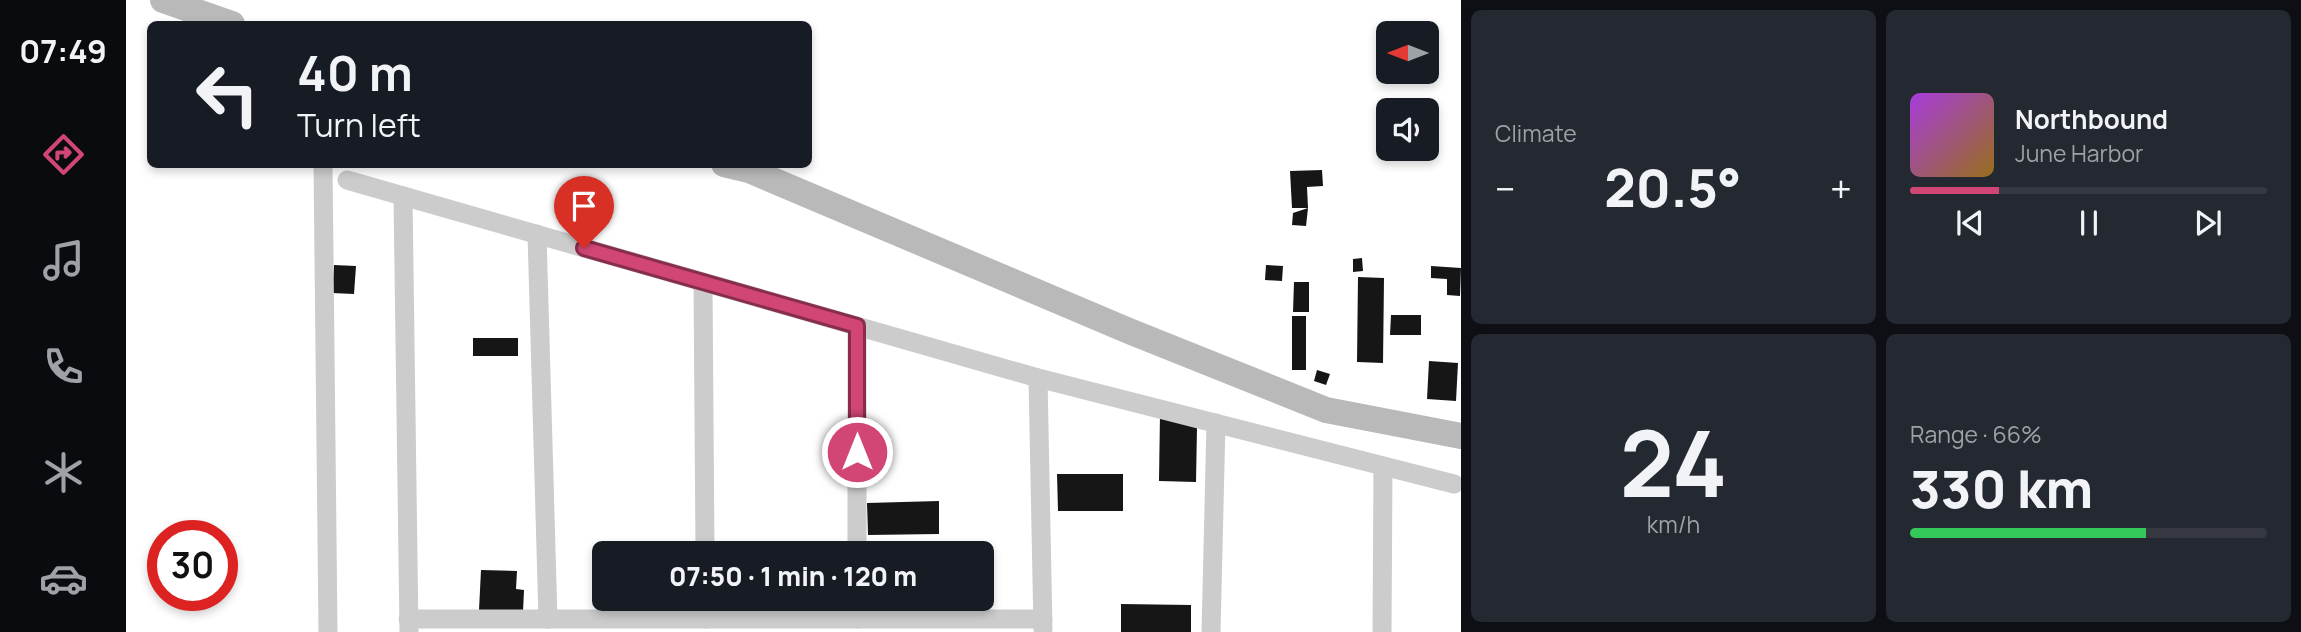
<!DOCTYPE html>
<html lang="en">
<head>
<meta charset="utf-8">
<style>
	:root { --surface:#171b24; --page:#242831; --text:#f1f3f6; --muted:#9ea1a6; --line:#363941; --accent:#d14675 }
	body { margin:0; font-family:Manrope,sans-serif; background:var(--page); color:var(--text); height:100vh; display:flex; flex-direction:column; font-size:26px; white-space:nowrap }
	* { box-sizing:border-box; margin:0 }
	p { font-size:23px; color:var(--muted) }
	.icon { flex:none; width:38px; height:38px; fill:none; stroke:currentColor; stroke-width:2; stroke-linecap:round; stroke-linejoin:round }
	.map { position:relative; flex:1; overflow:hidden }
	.side { display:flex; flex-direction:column; gap:10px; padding:10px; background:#0d0f14; width:840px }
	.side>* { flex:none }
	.guide { position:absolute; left:21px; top:21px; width:665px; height:147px; border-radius:10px; box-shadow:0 4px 10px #0003; background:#171b24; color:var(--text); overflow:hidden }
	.needle { width:46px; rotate:270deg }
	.buttons { position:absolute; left:1250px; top:21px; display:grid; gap:14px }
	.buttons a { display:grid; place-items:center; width:63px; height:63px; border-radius:10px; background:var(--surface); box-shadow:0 4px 10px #0003; font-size:35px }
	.speed { position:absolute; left:21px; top:520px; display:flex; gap:14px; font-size:35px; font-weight:700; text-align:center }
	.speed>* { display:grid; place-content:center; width:91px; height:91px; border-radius:50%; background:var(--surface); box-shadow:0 4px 10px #0003; line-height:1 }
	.speed .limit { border:10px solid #d22; background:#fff; color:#111 }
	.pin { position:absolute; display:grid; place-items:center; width:60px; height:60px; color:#fff; margin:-72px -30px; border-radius:50% 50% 50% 0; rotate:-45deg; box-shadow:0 0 7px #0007 }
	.pin .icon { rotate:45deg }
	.me { position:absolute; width:77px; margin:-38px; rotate:0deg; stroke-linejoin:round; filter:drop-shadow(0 0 5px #0008) }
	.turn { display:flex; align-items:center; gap:24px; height:147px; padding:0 35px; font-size:32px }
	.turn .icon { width:91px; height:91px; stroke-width:2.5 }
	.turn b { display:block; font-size:49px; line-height:60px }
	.big { font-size:52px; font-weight:800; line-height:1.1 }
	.side .card { flex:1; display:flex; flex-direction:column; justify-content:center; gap:10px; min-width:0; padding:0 24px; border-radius:10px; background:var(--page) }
	.side .dial { align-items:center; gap:0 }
	.dial b { font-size:91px; line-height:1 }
	.song { display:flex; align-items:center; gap:21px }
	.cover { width:84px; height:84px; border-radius:10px; background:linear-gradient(135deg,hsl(280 70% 55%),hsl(40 70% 35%)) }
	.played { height:7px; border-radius:4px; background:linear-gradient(90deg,var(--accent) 25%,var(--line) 25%) }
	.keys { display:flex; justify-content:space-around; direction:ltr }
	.heat { display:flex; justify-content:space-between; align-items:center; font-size:38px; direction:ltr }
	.charge { height:10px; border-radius:5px; background:linear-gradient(90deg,#34c759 66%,var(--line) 0) }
	.side .tiles { flex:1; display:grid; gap:10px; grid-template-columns:repeat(2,1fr) }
	.trip { position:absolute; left:466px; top:541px; width:402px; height:70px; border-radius:10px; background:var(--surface); box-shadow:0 4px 10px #0003; font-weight:800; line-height:70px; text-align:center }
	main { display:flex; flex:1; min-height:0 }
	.tabs { display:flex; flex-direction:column; width:126px; justify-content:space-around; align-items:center; background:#090b0e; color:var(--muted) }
	.tabs .icon { width:49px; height:49px }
	.tabs .active { color:var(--accent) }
	.tabs b { font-size:32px; color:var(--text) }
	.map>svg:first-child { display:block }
</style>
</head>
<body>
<main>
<nav class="tabs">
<b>07:49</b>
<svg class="icon active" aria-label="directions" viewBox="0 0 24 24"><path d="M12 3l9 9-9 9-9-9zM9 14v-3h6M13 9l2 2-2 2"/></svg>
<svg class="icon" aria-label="music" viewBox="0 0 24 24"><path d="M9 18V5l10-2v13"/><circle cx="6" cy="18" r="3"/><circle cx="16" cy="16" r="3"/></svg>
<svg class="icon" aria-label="phone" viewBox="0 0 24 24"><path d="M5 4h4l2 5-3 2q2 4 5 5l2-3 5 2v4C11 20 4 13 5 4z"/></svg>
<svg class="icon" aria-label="climate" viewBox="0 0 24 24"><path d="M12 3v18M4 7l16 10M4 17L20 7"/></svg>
<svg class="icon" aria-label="car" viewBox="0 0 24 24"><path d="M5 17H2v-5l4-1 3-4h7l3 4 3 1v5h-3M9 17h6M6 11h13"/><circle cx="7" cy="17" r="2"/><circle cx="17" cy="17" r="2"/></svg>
</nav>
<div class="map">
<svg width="1335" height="632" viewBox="0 0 1335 632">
	<rect width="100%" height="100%" fill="#fff"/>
	<g fill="#161616">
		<polygon points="1196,170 1197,186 1181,187 1182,208 1166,208 1164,171"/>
		<polygon points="1182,208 1180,226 1166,225 1167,213"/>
		<polygon points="1236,258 1237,271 1227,272 1227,259"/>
		<polygon points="208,265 230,266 228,294 206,293"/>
		<polygon points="1140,265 1157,266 1156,281 1139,280"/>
		<polygon points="1305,266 1335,268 1334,296 1321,295 1321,279 1305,278"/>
		<polygon points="1232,277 1258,278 1257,363 1231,362"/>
		<polygon points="1168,282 1183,282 1183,312 1167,312"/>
		<polygon points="1265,315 1295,315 1295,335 1264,335"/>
		<rect x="1166" y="316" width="14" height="54"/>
		<rect x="347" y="338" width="45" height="18"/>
		<polygon points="1303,361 1332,363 1330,401 1301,399"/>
		<polygon points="1191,370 1204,374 1200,385 1188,381"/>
		<polygon points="1034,414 1071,427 1070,482 1033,481"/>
		<polygon points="931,474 997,474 997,511 932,511"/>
		<polygon points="813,501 813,534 742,535 741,503"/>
		<polygon points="355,570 391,571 390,589 398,590 397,612 353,610"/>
		<polygon points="995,604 1065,605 1065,632 995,632"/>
	</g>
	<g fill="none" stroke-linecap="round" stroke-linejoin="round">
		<g stroke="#ccc" stroke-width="19">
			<polyline points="197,164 202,632"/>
			<polyline points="221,180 277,196 283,631"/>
			<polyline points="277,196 912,378 1328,484"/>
			<polyline points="411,234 422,619"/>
			<polyline points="577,282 579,553"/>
			<polyline points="731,326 731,553"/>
			<polyline points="912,378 917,629"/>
			<polyline points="580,598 580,619"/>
			<polyline points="731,598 731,619"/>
			<polyline points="282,619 917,619"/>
			<polyline points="1085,632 1090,423"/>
			<polyline points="1256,632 1257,466"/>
		</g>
		<g stroke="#b9b9b9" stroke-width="26">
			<polyline points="37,0 106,24"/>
			<polyline points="598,164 623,170 1003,331 1200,410 1335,436"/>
		</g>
	</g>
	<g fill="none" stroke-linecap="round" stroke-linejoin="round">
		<defs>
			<polyline id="route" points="458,248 731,326 731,452"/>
		</defs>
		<use href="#route" stroke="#882e4c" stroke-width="18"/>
		<use href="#route" stroke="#d14675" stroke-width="12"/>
	</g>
</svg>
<div class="buttons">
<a><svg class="needle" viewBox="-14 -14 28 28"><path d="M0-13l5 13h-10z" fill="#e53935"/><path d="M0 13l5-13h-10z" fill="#9ea1a6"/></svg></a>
<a><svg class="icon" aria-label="sound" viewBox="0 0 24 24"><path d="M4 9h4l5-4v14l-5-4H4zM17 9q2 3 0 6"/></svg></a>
</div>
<div class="speed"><div class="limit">30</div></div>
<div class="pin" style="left:458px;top:248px;background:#d93025"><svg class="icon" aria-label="arrive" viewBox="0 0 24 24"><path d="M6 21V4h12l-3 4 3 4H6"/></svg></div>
<svg class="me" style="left:731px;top:452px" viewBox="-20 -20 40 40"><circle r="17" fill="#d14675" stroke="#fff" stroke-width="3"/><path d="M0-11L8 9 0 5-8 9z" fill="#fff"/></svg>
<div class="trip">07:50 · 1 min · 120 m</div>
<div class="guide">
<div class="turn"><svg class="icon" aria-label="left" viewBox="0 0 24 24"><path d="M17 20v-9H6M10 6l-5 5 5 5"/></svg><div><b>40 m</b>Turn left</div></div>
</div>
</div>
<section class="side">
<div class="tiles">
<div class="card"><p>Climate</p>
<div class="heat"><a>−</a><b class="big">20.5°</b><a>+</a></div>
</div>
<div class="card">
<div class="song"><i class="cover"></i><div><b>Northbound</b><p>June Harbor</p></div></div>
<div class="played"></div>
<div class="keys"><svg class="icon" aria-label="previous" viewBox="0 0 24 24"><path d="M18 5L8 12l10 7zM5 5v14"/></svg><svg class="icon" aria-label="pause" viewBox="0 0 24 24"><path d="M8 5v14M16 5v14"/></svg><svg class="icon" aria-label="next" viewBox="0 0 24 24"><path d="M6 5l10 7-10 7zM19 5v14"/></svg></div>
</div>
<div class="card dial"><b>24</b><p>km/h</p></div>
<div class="card"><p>Range · 66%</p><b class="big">330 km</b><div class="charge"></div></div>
</div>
</section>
</main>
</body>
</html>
